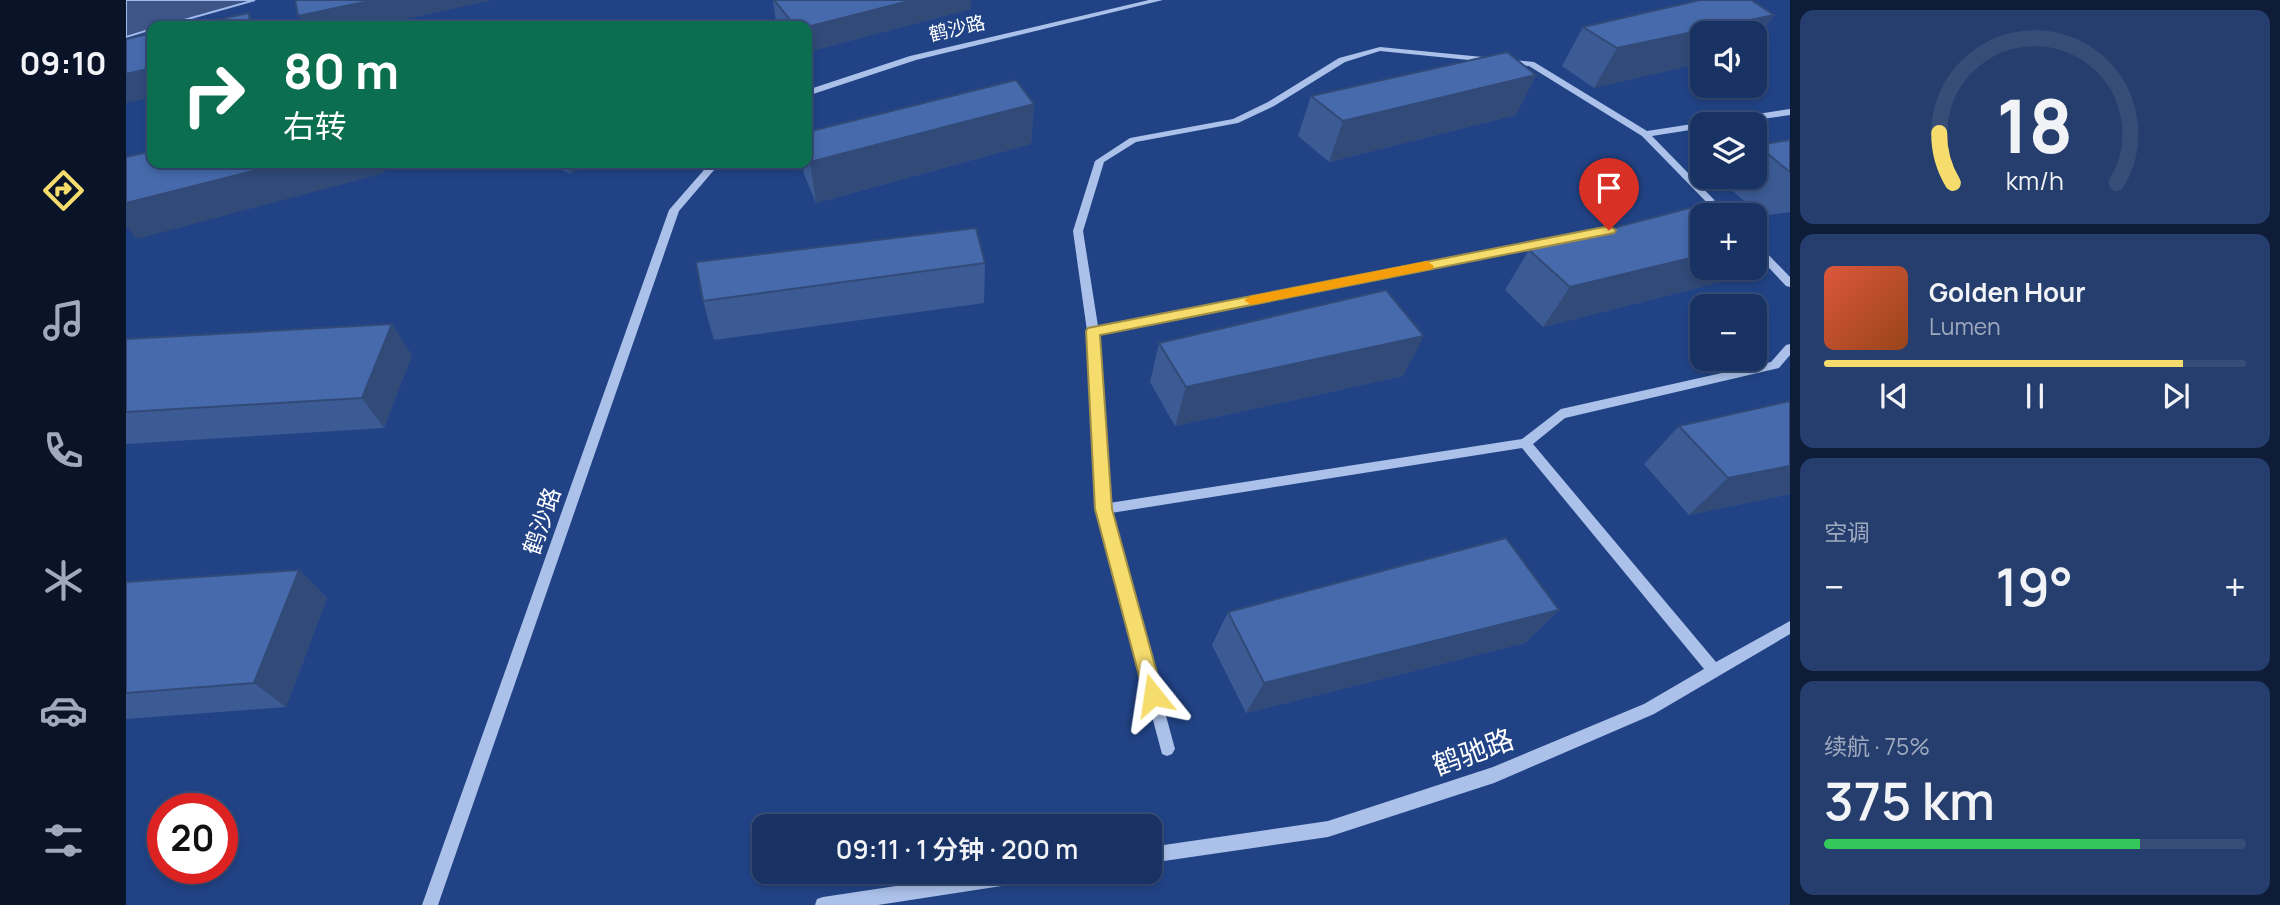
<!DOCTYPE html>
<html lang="zh">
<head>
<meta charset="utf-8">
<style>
	:root { --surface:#193264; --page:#263e6d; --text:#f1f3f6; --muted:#9faabf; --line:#374d78; --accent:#f6dc6d }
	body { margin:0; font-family:Manrope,"Noto Sans SC",sans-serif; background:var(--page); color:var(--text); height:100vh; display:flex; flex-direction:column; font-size:26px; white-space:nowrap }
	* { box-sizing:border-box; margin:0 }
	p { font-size:23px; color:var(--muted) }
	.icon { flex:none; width:38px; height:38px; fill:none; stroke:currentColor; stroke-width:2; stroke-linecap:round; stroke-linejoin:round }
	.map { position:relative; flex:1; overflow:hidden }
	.sheet { display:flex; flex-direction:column; gap:10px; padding:10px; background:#0e1c37; width:490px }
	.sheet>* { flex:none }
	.top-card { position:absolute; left:21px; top:21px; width:665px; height:147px; border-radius:14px; box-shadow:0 4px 10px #0003,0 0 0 2px var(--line); background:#0b6e4f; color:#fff; overflow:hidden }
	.buttons { position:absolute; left:1564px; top:21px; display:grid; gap:14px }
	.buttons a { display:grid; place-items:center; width:77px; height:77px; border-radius:14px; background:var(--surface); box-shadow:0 4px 10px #0003,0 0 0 2px var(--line); font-size:35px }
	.speed { position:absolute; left:21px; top:793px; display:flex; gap:14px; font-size:35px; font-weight:700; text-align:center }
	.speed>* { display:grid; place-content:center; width:91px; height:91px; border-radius:50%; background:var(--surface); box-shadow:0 4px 10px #0003,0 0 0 2px var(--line); line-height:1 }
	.speed .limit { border:10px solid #d22; background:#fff; color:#111 }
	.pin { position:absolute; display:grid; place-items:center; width:60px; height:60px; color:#fff; margin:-72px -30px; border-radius:50% 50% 50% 0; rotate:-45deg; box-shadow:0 0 7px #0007 }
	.pin .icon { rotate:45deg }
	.me { position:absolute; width:77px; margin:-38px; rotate:345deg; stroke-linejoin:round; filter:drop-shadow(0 0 5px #0008) }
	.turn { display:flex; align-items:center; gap:24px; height:147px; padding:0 21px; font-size:32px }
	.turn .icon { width:91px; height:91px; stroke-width:2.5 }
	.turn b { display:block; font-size:49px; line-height:60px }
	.big { font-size:52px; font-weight:600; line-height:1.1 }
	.sheet .widget { flex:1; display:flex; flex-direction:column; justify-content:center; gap:10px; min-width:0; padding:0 24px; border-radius:14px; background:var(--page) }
	.sheet .dial { align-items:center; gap:0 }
	.dial svg { height:182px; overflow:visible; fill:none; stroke:var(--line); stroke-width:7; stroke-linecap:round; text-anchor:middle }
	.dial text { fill:var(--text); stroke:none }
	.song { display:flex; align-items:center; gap:21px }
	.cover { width:84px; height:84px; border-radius:10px; background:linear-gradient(135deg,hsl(10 70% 55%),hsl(20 70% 35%)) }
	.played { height:7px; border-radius:4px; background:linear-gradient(90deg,var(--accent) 85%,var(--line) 85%) }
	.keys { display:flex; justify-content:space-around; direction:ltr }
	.heat { display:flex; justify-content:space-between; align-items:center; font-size:38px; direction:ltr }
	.charge { height:10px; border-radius:5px; background:linear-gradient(90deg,#34c759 75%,var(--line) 0) }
	.trip { position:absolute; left:626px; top:814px; width:410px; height:70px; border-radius:14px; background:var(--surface); box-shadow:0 4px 10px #0003,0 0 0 2px var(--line); font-weight:600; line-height:70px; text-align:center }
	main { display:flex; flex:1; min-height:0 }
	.dock { display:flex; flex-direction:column; width:126px; justify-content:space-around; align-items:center; background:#0a1428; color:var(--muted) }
	.dock .icon { width:49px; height:49px }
	.dock .current { color:var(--accent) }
	.dock b { font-size:32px; color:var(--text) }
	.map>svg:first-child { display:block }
</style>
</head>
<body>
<main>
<nav class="dock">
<b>09:10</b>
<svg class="icon current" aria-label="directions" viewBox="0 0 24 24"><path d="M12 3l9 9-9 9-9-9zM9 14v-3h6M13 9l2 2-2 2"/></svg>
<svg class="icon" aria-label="music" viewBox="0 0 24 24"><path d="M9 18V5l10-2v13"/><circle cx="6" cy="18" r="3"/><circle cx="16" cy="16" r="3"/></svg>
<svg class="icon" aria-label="phone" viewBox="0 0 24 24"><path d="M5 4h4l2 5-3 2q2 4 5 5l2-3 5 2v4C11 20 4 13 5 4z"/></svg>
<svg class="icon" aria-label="climate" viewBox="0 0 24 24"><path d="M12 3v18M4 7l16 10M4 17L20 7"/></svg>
<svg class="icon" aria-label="car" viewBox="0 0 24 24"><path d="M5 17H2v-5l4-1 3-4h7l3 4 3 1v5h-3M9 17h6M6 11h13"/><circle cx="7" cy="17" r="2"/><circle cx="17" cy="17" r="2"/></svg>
<svg class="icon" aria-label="filters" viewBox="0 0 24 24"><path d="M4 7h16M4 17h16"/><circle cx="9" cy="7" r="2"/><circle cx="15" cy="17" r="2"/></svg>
</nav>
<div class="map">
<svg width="1664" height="905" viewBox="0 0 1664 905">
	<rect width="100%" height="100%" fill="#214386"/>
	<polygon fill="#3d5687" stroke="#9fbaeb" stroke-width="2" points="0,0 129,0 37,26 26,26 26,29 0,37"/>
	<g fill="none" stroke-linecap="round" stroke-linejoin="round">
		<g fill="#abc1e9" fill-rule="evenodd">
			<polygon points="1023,0 1037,0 790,60 681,96 681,90 784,56"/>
			<polygon points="1254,47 1408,62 1521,131 1664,109 1664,115 1600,124 1577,124 1577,128 1526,136 1603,215 1593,215 1516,136 1403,66 1254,51 1219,62 1148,106 1112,123 1010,142 978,162 957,231 972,326 1478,228 1483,231 1478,234 973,334 983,503 1396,439 1435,409 1645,362 1660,345 1664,344 1664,355 1653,368 1439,418 1407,444 1590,662 1664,621 1664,634 1528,714 1368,783 1202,837 1024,863 1024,847 1202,821 1367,767 1518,704 1578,669 1396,448 985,513 1049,749 1046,754 1041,756 1036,754 971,509 961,331 947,231 969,161 1004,138 1107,119 1142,102 1213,58"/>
			<polygon points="584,163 594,163 553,211 312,905 296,905 543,210"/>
			<polygon points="1629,244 1633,245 1664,277 1664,287 1660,286 1629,253"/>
			<polygon points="863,872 922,872 920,878 914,880 752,905 689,905 691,899 697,897"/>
		</g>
	</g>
	<g fill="#3c5b94">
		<polygon points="647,0 845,0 845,9 681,52 681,26 653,26 650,22"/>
		<polygon points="1648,15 1629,42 1629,33 1468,88 1436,66 1457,27"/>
		<polygon points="1185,96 1390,115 1203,162 1172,136"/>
		<polygon points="908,104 905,144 690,203 678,174 676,163 681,163 681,132"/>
		<polygon points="1664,140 1664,212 1635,216 1600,185 1607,177 1629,177 1629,147 1631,145"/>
		<polygon points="421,163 462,163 445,174"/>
		<polygon points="1403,250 1577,268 1617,268 1607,279 1417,327 1379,290"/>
		<polygon points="859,263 858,303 588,340 577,301"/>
		<polygon points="0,339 286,355 258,428 0,444"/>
		<polygon points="1033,343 1277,376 1049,426 1024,382"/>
		<polygon points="1553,426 1664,494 1563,515 1518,464"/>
		<polygon points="173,570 201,598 160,707 0,719 0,582"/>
		<polygon points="1433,610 1399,643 1120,713 1086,645 1102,612"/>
	</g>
	<g fill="#314a78">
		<polygon points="248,0 367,0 250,26 178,26 172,16"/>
		<polygon points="787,0 845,0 845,9 682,52 681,27"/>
		<polygon points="123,13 130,26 124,26"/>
		<polygon points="1648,15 1629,42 1629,33 1577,33 1577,63 1468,88 1491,48"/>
		<polygon points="26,68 26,97 0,103 0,74"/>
		<polygon points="1410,75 1390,115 1203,162 1217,121"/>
		<polygon points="908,104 905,144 690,203 684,162"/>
		<polygon points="159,163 257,163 259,173 11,239 0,226 0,203"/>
		<polygon points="440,163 462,163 445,174"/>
		<polygon points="1640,239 1629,253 1629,242"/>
		<polygon points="1577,255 1577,268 1617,268 1607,279 1417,327 1444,287"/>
		<polygon points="266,324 286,355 258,428 236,398"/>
		<polygon points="1298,336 1277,376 1049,426 1060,387"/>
		<polygon points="1664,466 1664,494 1563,515 1602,478"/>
		<polygon points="173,570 201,598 160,707 128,683"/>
		<polygon points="1433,610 1399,643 1120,713 1138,683"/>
	</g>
	<g fill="#466aac" stroke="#314a78" stroke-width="2">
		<polygon points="169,0 248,0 172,16"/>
		<polygon points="648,0 787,0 681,27 669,26"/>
		<polygon points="1574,0 1625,0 1648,15 1491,48 1457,27"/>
		<polygon points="123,13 124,26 60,26"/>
		<polygon points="26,33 26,68 0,74 0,39"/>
		<polygon points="1381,52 1410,75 1217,121 1185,96"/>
		<polygon points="890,80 908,104 684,162 681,155 681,132"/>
		<polygon points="1664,140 1664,172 1631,145"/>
		<polygon points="26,151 26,163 159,163 0,203 0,157"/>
		<polygon points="1590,201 1609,215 1577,215 1577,255 1444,287 1403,250"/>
		<polygon points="850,228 859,263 577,301 570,262"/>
		<polygon points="1629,231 1640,239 1629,242"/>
		<polygon points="1260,290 1298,336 1060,387 1033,343"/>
		<polygon points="266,324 236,398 0,412 0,339"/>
		<polygon points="1664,401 1664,466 1602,478 1553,426"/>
		<polygon points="1380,538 1433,610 1138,683 1102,612"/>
		<polygon points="173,570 128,683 0,693 0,582"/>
	</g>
	<polygon fill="#f6dc6d" stroke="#a08f47" stroke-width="2" points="1483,226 1490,230 1488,233 974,335 986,509 1037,695 1034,702 1027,704 1020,702 969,509 960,331 962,328"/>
	<polygon fill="#f59e0b" points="1301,261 1308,266 1306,269 1125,305 1118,300 1125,296"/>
	<g text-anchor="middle" stroke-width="5" stroke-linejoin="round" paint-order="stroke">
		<g font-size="19" fill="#fff" stroke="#214386">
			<text transform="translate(831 28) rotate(-13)" y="7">鹤沙路</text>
		</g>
		<g font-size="23" fill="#fff" stroke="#214386">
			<text transform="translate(416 521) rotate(-71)" y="8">鹤沙路</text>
		</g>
		<g font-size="28" fill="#fff" stroke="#214386">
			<text transform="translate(1347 752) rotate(-20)" y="10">鹤驰路</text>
		</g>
	</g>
</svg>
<div class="buttons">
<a><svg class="icon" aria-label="sound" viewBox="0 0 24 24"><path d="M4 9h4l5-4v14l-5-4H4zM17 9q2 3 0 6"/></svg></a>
<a><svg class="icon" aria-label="layers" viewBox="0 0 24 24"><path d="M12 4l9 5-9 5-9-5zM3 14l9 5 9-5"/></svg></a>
<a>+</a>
<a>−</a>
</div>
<div class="speed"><div class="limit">20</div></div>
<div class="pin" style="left:1483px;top:230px;background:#d93025"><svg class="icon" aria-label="arrive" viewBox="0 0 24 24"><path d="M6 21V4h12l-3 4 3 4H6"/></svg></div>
<svg class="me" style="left:1027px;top:695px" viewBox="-20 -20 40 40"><path d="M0-17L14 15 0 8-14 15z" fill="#f6dc6d" stroke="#fff" stroke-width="4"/></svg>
<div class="trip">09:11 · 1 分钟 · 200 m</div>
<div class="top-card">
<div class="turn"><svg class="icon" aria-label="right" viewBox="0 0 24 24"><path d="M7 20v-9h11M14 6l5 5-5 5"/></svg><div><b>80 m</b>右转</div></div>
</div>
</div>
<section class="sheet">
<div class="widget dial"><svg viewBox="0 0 100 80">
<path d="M14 69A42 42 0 1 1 86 69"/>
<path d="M14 69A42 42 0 0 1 8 47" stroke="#f6dc6d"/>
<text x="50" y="56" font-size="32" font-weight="700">18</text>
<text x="50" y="72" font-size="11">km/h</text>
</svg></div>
<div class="widget">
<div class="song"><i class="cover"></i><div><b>Golden Hour</b><p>Lumen</p></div></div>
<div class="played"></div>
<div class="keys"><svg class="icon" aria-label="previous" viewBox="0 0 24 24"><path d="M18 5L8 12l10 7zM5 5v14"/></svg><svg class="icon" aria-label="pause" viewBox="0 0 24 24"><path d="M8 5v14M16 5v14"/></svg><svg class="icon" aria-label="next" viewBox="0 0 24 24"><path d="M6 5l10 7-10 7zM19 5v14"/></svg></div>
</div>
<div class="widget"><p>空调</p>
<div class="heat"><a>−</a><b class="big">19°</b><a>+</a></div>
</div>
<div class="widget"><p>续航 · 75%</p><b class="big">375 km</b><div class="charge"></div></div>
</section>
</main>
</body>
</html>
